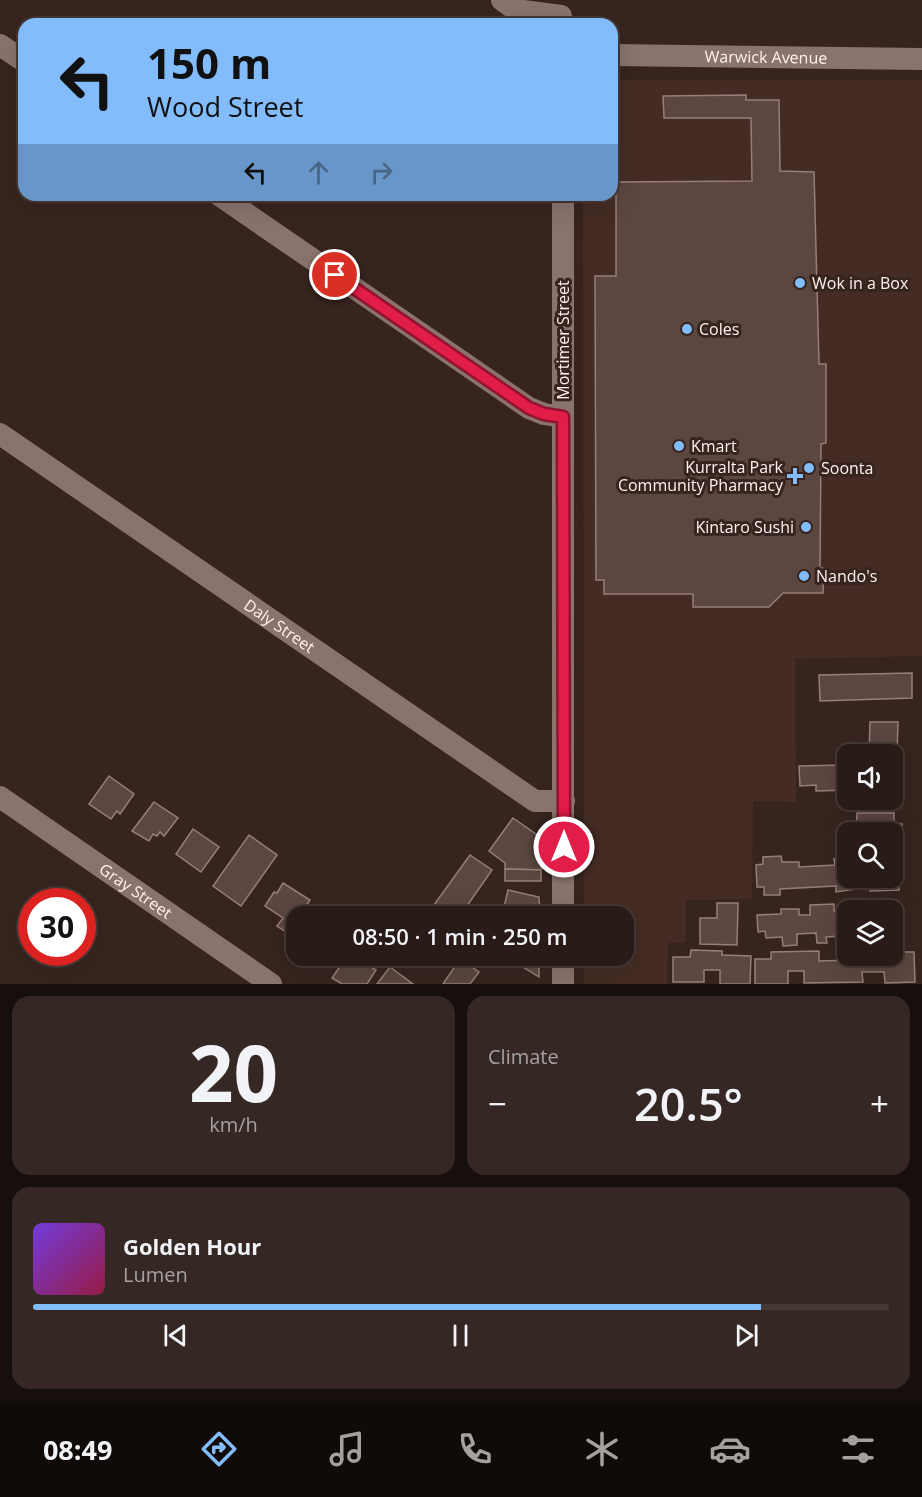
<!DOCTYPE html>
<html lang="en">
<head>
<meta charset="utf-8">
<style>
	:root { --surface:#291b17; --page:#352824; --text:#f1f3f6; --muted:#a5a1a1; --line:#453936; --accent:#82bcfa }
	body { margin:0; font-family:"Open Sans",sans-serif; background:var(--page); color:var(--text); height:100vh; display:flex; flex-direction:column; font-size:22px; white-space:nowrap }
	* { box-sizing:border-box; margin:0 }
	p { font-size:20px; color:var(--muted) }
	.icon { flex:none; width:33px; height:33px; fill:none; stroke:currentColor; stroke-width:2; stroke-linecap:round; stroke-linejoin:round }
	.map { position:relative; height:984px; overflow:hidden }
	.sheet { display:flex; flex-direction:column; gap:12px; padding:12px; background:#170f0d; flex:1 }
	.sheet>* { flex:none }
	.guide { position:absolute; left:18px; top:18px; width:600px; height:183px; border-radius:18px; box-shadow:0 6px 24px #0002,0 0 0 2px var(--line); background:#82bcfa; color:#111; overflow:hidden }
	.buttons { position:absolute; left:837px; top:744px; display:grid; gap:12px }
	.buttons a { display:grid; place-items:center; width:66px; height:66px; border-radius:12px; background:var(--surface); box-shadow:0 6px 24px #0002,0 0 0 2px var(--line); font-size:30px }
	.speed { position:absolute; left:18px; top:888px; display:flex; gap:12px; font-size:30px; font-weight:700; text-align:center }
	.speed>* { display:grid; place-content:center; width:78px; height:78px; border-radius:50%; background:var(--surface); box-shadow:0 6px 24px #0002,0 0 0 2px var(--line); line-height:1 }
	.speed .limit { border:9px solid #d22; background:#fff; color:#111 }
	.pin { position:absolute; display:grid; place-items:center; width:51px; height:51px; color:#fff; margin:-26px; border:3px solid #fff; border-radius:50%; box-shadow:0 2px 6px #0007 }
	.me { position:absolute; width:66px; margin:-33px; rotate:0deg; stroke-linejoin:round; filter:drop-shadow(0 0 4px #0008) }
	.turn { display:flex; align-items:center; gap:21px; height:126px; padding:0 30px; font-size:27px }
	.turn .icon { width:78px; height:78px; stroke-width:2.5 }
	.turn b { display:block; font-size:42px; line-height:51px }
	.lanes { display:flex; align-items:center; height:57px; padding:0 30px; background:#0003; justify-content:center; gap:30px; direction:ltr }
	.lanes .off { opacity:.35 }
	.big { font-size:45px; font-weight:600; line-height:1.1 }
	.sheet .tile { flex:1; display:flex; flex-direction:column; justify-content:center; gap:9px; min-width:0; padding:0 21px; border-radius:18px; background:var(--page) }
	.sheet .dial { align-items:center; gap:0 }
	.dial b { font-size:78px; line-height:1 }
	.song { display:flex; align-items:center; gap:18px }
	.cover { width:72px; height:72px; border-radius:9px; background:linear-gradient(135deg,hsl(260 70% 55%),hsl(340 70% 35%)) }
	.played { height:6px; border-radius:3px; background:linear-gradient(90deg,var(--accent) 85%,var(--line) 85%) }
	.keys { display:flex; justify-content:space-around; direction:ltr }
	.heat { display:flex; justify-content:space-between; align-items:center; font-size:33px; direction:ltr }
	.sheet .tiles { flex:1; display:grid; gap:12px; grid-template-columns:1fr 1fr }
	.tile:last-child { grid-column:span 2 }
	.trip { position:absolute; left:286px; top:906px; width:348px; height:60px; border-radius:18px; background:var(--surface); box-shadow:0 6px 24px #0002,0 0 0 2px var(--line); font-weight:600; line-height:60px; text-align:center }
	.menu { display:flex; height:96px; justify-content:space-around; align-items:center; background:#100b09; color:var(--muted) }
	.menu .icon { width:42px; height:42px }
	.menu .on { color:var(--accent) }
	.menu b { font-size:27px; color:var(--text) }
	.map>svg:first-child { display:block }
</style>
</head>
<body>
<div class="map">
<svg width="922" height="984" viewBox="0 0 922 984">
	<rect width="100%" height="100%" fill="#37241f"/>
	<polygon fill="#442c24" points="612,80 922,80 922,656 795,659 796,802 753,801 752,899 686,900 686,942 668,943 667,984 584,984 584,956 624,956 624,916 584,916 583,195 612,195"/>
	<g fill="#5b4640" stroke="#967f78" stroke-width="1.5">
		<polygon points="746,95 746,100 779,100 780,171 814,172 819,364 826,364 826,443 821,444 820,568 824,568 823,593 783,593 769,607 693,607 693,594 604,594 604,580 596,580 595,276 616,276 616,182 752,181 751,118 664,118 663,96"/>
		<polygon points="912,673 912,698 820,701 819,675"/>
		<polygon points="870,722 898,722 897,754 869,754"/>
		<polygon points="892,761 899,761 900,794 892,794"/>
		<polygon points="842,765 848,765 848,790 816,791 816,785 800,786 799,766"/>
		<polygon points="109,776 134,794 120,814 117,811 111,819 89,804"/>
		<polygon points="154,802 178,818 164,836 160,832 157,836 153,834 149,841 132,831"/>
		<polygon points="857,813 894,813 894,824 902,824 902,845 892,845 892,832 856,832"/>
		<polygon points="513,818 540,837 541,870 505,869 505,863 489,851"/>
		<polygon points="193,829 219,847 201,872 176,854"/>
		<polygon points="249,835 277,855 241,906 213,886"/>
		<polygon points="470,855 492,870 460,916 426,916"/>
		<polygon points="892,855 902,855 903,877 899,877 899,890 870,891 869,878 892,878"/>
		<polygon points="781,856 782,862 799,862 799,867 835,865 834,859 845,859 846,876 862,878 862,888 836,892 836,886 780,889 780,895 764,895 764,887 757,887 756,865 763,864 763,857"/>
		<polygon points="505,869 541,870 541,881 505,881"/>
		<polygon points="283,883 310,900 300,916 297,916 297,921 289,934 277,926 283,918 265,906 274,892 277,893"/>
		<polygon points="508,890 539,897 540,916 520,916 504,907"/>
		<polygon points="717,903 738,903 737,945 700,944 700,918 717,918"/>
		<polygon points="834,904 834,911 837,911 837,906 861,905 862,910 848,910 848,927 842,927 842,936 826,937 827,943 817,943 816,933 797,934 797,945 783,946 782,937 766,938 765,931 758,932 757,915 781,914 781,909 799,909 799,915 810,915 810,905"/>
		<polygon points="865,906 895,906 895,913 899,913 899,937 892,937 892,910 865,910"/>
		<polygon points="504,907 520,916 502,916"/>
		<polygon points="691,950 722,951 722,955 751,956 750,984 720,984 720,970 704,970 704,982 673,982 673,957 690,957"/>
		<polygon points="819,951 819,961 853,960 853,956 880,956 880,961 900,961 900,952 914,952 915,982 885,983 884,972 862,972 863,982 804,983 804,971 788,971 788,984 755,984 755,959 771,959 771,952"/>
		<polygon points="347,956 353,956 376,970 367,984 342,984 332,978"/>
		<polygon points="505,956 535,956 539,958 539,977"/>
		<polygon points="460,959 479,972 470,984 443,984"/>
		<polygon points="390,967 413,984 377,984"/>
	</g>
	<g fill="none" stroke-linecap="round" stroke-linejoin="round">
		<g stroke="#89736c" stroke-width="22">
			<polyline points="502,0 516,10 561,16"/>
			<polyline points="0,45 24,61"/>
			<path id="s1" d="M612 55 922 59"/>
			<polyline points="219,195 529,408 544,414 563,417"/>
			<path id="s2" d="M0 434 535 801H564"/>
			<path id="s3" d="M0 797 271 984"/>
			<polyline points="563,916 563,195"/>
			<polyline points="563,984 563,956"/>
		</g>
	</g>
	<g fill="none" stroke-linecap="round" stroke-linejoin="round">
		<defs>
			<polyline id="route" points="335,275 529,408 544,414 563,417 564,847"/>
		</defs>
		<use href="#route" stroke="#92132f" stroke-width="15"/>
		<use href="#route" stroke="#e11d48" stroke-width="10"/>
	</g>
	<g fill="#82bcfa" stroke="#37241f" stroke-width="2">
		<circle cx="800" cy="283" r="6"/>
		<circle cx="687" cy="329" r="6"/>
		<circle cx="679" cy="446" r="6"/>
		<circle cx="809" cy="468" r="6"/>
		<path d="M792 467h6v6h6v6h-6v6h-6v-6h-6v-6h6z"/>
		<circle cx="806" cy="527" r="6"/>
		<circle cx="804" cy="576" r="6"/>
	</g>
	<g text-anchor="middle" stroke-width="6" stroke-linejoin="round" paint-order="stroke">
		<g font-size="16" fill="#fef1ed" stroke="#37241f">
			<text dy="6" stroke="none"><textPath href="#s1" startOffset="154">Warwick Avenue</textPath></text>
			<text transform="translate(563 340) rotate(-90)" y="6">Mortimer Street</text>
			<text dy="6" stroke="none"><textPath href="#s2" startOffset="339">Daly Street</textPath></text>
			<text dy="6" stroke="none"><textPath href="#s3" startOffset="165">Gray Street</textPath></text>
		</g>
		<g font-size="16" fill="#fef1ed" stroke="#37241f" text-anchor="start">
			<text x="812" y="289">Wok in a Box</text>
			<text x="699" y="335">Coles</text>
			<text x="691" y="452">Kmart</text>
			<text x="783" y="473" text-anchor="end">Kurralta Park<tspan x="783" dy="18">Community Pharmacy</tspan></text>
			<text x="821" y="474">Soonta</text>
			<text x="794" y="533" text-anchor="end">Kintaro Sushi</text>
			<text x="816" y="582">Nando's</text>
		</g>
	</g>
</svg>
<div class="buttons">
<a><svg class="icon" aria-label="sound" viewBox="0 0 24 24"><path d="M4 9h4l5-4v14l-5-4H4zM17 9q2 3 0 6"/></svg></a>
<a><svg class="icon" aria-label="search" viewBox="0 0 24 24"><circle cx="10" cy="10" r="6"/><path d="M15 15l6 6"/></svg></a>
<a><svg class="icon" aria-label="layers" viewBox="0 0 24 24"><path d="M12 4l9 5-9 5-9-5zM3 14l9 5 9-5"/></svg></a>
</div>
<div class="speed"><div class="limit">30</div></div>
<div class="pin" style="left:335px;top:275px;background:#d93025"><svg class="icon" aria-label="arrive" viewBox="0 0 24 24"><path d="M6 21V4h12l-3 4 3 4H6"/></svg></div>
<svg class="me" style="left:564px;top:847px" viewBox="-20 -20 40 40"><circle r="17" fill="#e11d48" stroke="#fff" stroke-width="3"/><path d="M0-11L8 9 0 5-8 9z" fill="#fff"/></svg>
<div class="trip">08:50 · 1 min · 250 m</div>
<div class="guide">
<div class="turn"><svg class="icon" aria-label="left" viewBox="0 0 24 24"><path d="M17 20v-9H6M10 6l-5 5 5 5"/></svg><div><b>150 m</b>Wood Street</div></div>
<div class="lanes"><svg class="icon" aria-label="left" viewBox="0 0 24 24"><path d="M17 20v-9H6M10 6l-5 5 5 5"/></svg><svg class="icon off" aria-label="ahead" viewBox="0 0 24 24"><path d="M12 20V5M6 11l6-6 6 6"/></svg><svg class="icon off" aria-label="right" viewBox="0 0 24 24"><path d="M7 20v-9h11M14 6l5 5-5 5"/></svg></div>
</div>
</div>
<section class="sheet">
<div class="tiles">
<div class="tile dial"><b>20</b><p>km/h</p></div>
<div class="tile"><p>Climate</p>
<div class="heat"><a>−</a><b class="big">20.5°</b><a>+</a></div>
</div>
<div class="tile">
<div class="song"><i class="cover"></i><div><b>Golden Hour</b><p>Lumen</p></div></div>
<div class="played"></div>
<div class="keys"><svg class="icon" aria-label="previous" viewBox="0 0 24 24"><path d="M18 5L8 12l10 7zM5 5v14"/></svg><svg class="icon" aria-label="pause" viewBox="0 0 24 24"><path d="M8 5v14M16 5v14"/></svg><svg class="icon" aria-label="next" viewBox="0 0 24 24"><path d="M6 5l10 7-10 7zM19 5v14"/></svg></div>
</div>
</div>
</section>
<nav class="menu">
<b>08:49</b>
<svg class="icon on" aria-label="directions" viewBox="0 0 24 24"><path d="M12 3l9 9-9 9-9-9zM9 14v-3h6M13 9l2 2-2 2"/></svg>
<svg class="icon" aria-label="music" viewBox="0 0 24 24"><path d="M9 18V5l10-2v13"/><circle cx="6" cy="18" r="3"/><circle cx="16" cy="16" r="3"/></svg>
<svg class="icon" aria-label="phone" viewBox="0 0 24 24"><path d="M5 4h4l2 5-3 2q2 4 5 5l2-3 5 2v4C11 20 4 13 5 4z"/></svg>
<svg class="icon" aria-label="climate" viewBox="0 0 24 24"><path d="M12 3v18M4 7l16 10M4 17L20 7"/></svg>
<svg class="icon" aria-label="car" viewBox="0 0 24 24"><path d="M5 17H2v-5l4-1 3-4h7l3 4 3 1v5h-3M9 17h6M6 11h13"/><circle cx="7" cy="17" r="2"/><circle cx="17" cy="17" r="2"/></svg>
<svg class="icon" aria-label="filters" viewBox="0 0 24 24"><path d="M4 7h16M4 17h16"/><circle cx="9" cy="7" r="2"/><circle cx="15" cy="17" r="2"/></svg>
</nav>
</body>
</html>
